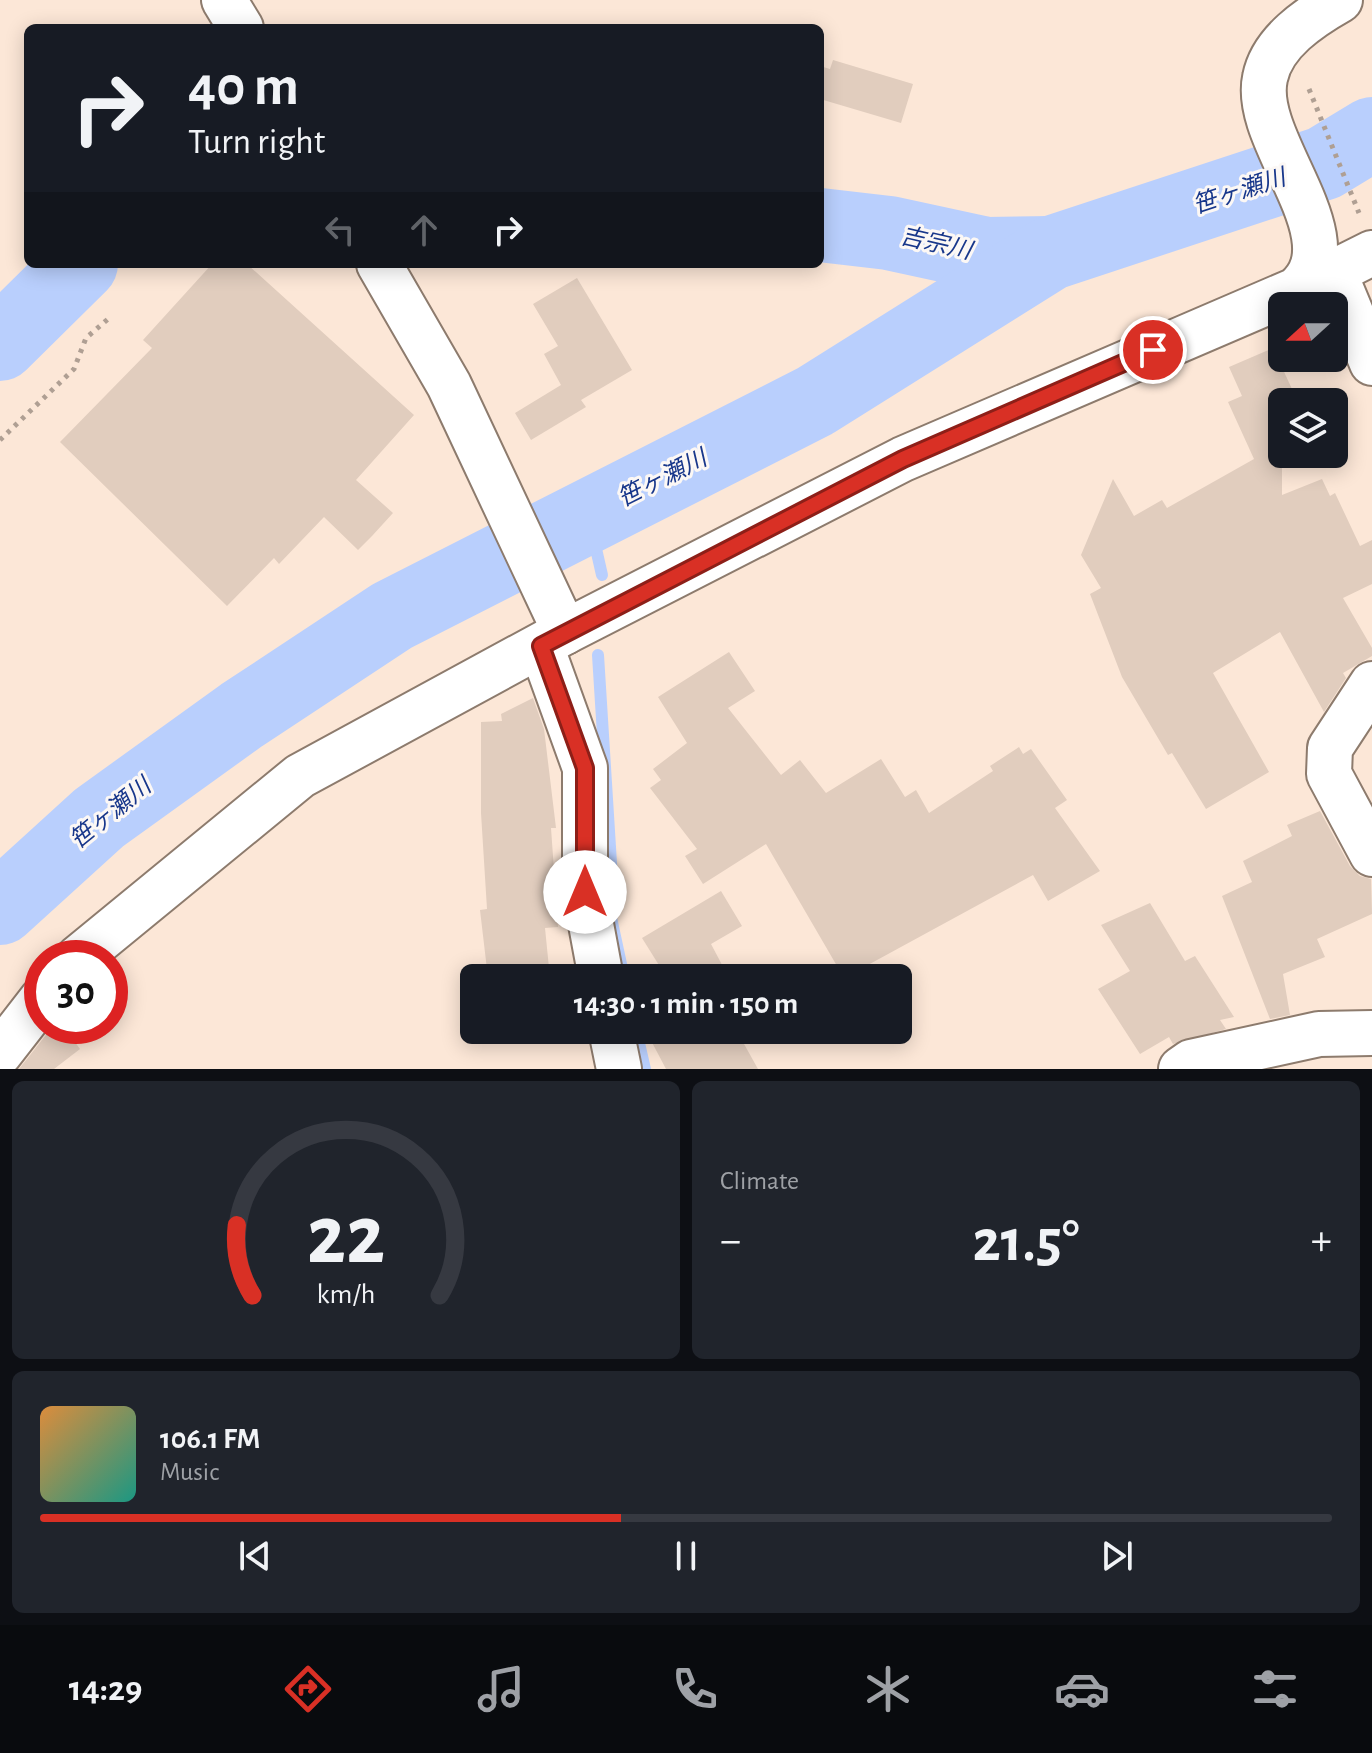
<!DOCTYPE html>
<html lang="en">
<head>
<meta charset="utf-8">
<style>
	:root { --surface:#171b24; --page:#20242c; --text:#f1f3f6; --muted:#9ea1a6; --line:#363941; --accent:#d93025 }
	body { margin:0; font-family:"Alegreya Sans","Noto Sans JP",sans-serif; background:var(--page); color:var(--text); height:100vh; display:flex; flex-direction:column; font-size:30px; white-space:nowrap }
	* { box-sizing:border-box; margin:0 }
	p { font-size:26px; color:var(--muted) }
	.icon { flex:none; width:44px; height:44px; fill:none; stroke:currentColor; stroke-width:2; stroke-linecap:round; stroke-linejoin:round }
	.map { position:relative; height:1069px; overflow:hidden }
	.sheet { display:flex; flex-direction:column; gap:12px; padding:12px; background:#0d0f14; flex:1 }
	.sheet>* { flex:none }
	.guide { position:absolute; left:24px; top:24px; width:800px; height:244px; border-radius:12px; box-shadow:0 4px 20px #0003; background:#171b24; color:var(--text); overflow:hidden }
	.needle { width:52px; rotate:249deg }
	.buttons { position:absolute; left:1268px; top:292px; display:grid; gap:16px }
	.buttons a { display:grid; place-items:center; width:80px; height:80px; border-radius:12px; background:var(--surface); box-shadow:0 4px 20px #0003; font-size:40px }
	.speed { position:absolute; left:24px; top:940px; display:flex; gap:16px; font-size:40px; font-weight:700; text-align:center }
	.speed>* { display:grid; place-content:center; width:104px; height:104px; border-radius:50%; background:var(--surface); box-shadow:0 4px 20px #0003; line-height:1 }
	.speed .limit { border:12px solid #d22; background:#fff; color:#111 }
	.pin { position:absolute; display:grid; place-items:center; width:68px; height:68px; color:#fff; margin:-34px; border:4px solid #fff; border-radius:50%; box-shadow:0 2px 8px #0007 }
	.me { position:absolute; width:88px; margin:-44px; rotate:0deg; stroke-linejoin:round; filter:drop-shadow(0 0 6px #0008) }
	.turn { display:flex; align-items:center; gap:28px; height:168px; padding:0 32px; font-size:36px }
	.turn .icon { width:104px; height:104px; stroke-width:2.5 }
	.turn b { display:block; font-size:56px; line-height:68px }
	.lanes { display:flex; align-items:center; height:76px; padding:0 32px; background:#0003; justify-content:center; gap:40px; direction:ltr }
	.lanes .off { opacity:.35 }
	.big { font-size:60px; font-weight:700; line-height:1.1 }
	.sheet .tile { flex:1; display:flex; flex-direction:column; justify-content:center; gap:12px; min-width:0; padding:0 28px; border-radius:12px; background:var(--page) }
	.sheet .dial { align-items:center; gap:0 }
	.dial svg { height:208px; overflow:visible; fill:none; stroke:var(--line); stroke-width:7; stroke-linecap:round; text-anchor:middle }
	.dial text { fill:var(--text); stroke:none }
	.song { display:flex; align-items:center; gap:24px }
	.cover { width:96px; height:96px; border-radius:12px; background:linear-gradient(135deg,hsl(30 70% 55%),hsl(170 70% 35%)) }
	.played { height:8px; border-radius:4px; background:linear-gradient(90deg,var(--accent) 45%,var(--line) 45%) }
	.keys { display:flex; justify-content:space-around; direction:ltr }
	.heat { display:flex; justify-content:space-between; align-items:center; font-size:44px; direction:ltr }
	.sheet .tiles { flex:1; display:grid; gap:12px; grid-template-columns:1fr 1fr }
	.tile:last-child { grid-column:span 2 }
	.trip { position:absolute; left:460px; top:964px; width:452px; height:80px; border-radius:12px; background:var(--surface); box-shadow:0 4px 20px #0003; font-weight:700; line-height:80px; text-align:center }
	.dock { display:flex; height:128px; justify-content:space-around; align-items:center; background:#090b0e; color:var(--muted) }
	.dock .icon { width:56px; height:56px }
	.dock .on { color:var(--accent) }
	.dock b { font-size:36px; color:var(--text) }
	.map>svg:first-child { display:block }
</style>
</head>
<body>
<div class="map">
<svg width="1372" height="1069" viewBox="0 0 1372 1069">
	<rect width="100%" height="100%" fill="#fce7d7"/>
	<g fill="none" stroke-linecap="round" stroke-linejoin="round">
		<g stroke="#b9cffd" stroke-width="12">
			<polyline points="589,518 602,575"/>
			<polyline points="598,655 612,879 610,913 624,978"/>
			<polyline points="636,1030 645,1069"/>
		</g>
		<g stroke="#b9cffd" stroke-width="74">
			<polyline points="820,225 889,233 986,254 1051,253"/>
			<polyline points="0,344 81,264"/>
			<polyline points="0,908 99,818 242,715 392,616 815,401 1051,253 1324,163 1372,134"/>
		</g>
	</g>
	<g fill="#e1cdbe">
		<polygon points="833,60 913,84 901,123 820,99 820,66 830,69"/>
		<polygon points="212,264 247,264 414,415 356,480 393,513 372,536 358,550 324,517 279,564 274,558 227,606 60,442 152,348 143,340"/>
		<polygon points="577,278 632,370 581,400 586,407 531,440 515,413 561,385 544,354 558,346 533,304"/>
		<polygon points="1273,348 1298,402 1282,402 1282,495 1322,479 1330,496 1335,493 1360,546 1372,540 1372,584 1343,598 1372,648 1372,656 1343,673 1346,678 1324,712 1280,632 1213,673 1269,772 1206,809 1172,753 1168,755 1122,677 1090,594 1101,588 1081,555 1113,479 1134,516 1162,500 1167,508 1254,459 1228,402 1242,396 1229,367"/>
		<polygon points="729,652 755,691 728,708 781,775 800,760 826,793 881,759 905,797 916,790 929,813 993,771 990,766 1019,747 1023,754 1031,749 1067,800 1055,808 1100,871 1048,901 1033,875 844,978 766,844 703,884 685,856 697,849 650,788 661,780 653,769 687,743 658,697"/>
		<polygon points="533,698 544,729 556,828 551,828 558,927 545,928 550,978 488,978 480,910 487,909 481,813 481,722 502,721 501,714"/>
		<polygon points="1320,811 1350,866 1360,876 1371,879 1372,914 1317,939 1325,957 1283,974 1290,1015 1270,1019 1222,896 1252,882 1243,861 1292,836 1287,825"/>
		<polygon points="721,891 742,926 711,944 729,978 667,978 642,938"/>
		<polygon points="1150,903 1185,961 1195,956 1234,1017 1220,1020 1226,1029 1173,1044 1169,1037 1140,1054 1098,989 1130,971 1101,925"/>
		<polygon points="53,1026 63,1026 80,1049 54,1069 19,1069"/>
		<polygon points="747,1030 739,1035 758,1069 666,1069 646,1031"/>
	</g>
	<g fill="none" stroke-linecap="round" stroke-linejoin="round">
		<defs>
			<g id="minor">
				<polyline points="224,0 241,28"/>
				<polyline points="379,264 449,385 565,632"/>
				<polyline points="1315,264 1334,272 1372,253"/>
				<polyline points="1334,272 1372,363"/>
				<polyline points="541,646 585,768 585,892 601,978"/>
				<polyline points="1372,684 1330,748 1329,774 1372,854"/>
				<path d="M78 958 300 776 565 632 903 459 1296 290C1357 239 1251 142 1265 78 1272 42 1310 17 1340 0"/>
				<polyline points="611,1030 619,1069"/>
				<polyline points="0,1053 42,999"/>
				<polyline points="1181,1069 1191,1062 1319,1034 1372,1033"/>
			</g>
		</defs>
		<use href="#minor" stroke="#8d7b6d" stroke-width="48"/>
		<g stroke="#af9f93" stroke-width="5" stroke-dasharray="4 6" stroke-linecap="butt">
			<polyline points="1309,89 1359,213"/>
			<polyline points="0,440 74,369 86,338 108,319"/>
		</g>
		<use href="#minor" stroke="#fff" stroke-width="44"/>
	</g>
	<g fill="none" stroke-linecap="round" stroke-linejoin="round">
		<defs>
			<polyline id="route" points="585,892 585,768 541,646 903,459 1153,350"/>
		</defs>
		<use href="#route" stroke="#8d1f18" stroke-width="20"/>
		<use href="#route" stroke="#d93025" stroke-width="14"/>
	</g>
	<g text-anchor="middle" stroke-width="6" stroke-linejoin="round" paint-order="stroke">
		<g font-size="24" font-style="italic" fill="#18378b" stroke="#fcf8f5">
			<text transform="translate(1239 191) rotate(-18)" y="8">笹ヶ瀬川</text>
			<text transform="translate(936 243) rotate(13)" y="8">吉宗川</text>
			<text transform="translate(662 478) rotate(-27)" y="8">笹ヶ瀬川</text>
			<text transform="translate(110 813) rotate(-39)" y="8">笹ヶ瀬川</text>
		</g>
	</g>
</svg>
<div class="buttons">
<a><svg class="needle" viewBox="-14 -14 28 28"><path d="M0-13l5 13h-10z" fill="#e53935"/><path d="M0 13l5-13h-10z" fill="#9ea1a6"/></svg></a>
<a><svg class="icon" aria-label="layers" viewBox="0 0 24 24"><path d="M12 4l9 5-9 5-9-5zM3 14l9 5 9-5"/></svg></a>
</div>
<div class="speed"><div class="limit">30</div></div>
<div class="pin" style="left:1153px;top:350px;background:#d93025"><svg class="icon" aria-label="arrive" viewBox="0 0 24 24"><path d="M6 21V4h12l-3 4 3 4H6"/></svg></div>
<svg class="me" style="left:585px;top:892px" viewBox="-20 -20 40 40"><circle r="19" fill="#fff"/><path d="M0-13L10 11 0 6-10 11z" fill="#d93025"/></svg>
<div class="trip">14:30 · 1 min · 150 m</div>
<div class="guide">
<div class="turn"><svg class="icon" aria-label="right" viewBox="0 0 24 24"><path d="M7 20v-9h11M14 6l5 5-5 5"/></svg><div><b>40 m</b>Turn right</div></div>
<div class="lanes"><svg class="icon off" aria-label="left" viewBox="0 0 24 24"><path d="M17 20v-9H6M10 6l-5 5 5 5"/></svg><svg class="icon off" aria-label="ahead" viewBox="0 0 24 24"><path d="M12 20V5M6 11l6-6 6 6"/></svg><svg class="icon" aria-label="right" viewBox="0 0 24 24"><path d="M7 20v-9h11M14 6l5 5-5 5"/></svg></div>
</div>
</div>
<section class="sheet">
<div class="tiles">
<div class="tile dial"><svg viewBox="0 0 100 80">
<path d="M14 69A42 42 0 1 1 86 69"/>
<path d="M14 69A42 42 0 0 1 8 42" stroke="#d93025"/>
<text x="50" y="56" font-size="32" font-weight="700">22</text>
<text x="50" y="72" font-size="11">km/h</text>
</svg></div>
<div class="tile"><p>Climate</p>
<div class="heat"><a>−</a><b class="big">21.5°</b><a>+</a></div>
</div>
<div class="tile">
<div class="song"><i class="cover"></i><div><b>106.1 FM</b><p>Music</p></div></div>
<div class="played"></div>
<div class="keys"><svg class="icon" aria-label="previous" viewBox="0 0 24 24"><path d="M18 5L8 12l10 7zM5 5v14"/></svg><svg class="icon" aria-label="pause" viewBox="0 0 24 24"><path d="M8 5v14M16 5v14"/></svg><svg class="icon" aria-label="next" viewBox="0 0 24 24"><path d="M6 5l10 7-10 7zM19 5v14"/></svg></div>
</div>
</div>
</section>
<nav class="dock">
<b>14:29</b>
<svg class="icon on" aria-label="directions" viewBox="0 0 24 24"><path d="M12 3l9 9-9 9-9-9zM9 14v-3h6M13 9l2 2-2 2"/></svg>
<svg class="icon" aria-label="music" viewBox="0 0 24 24"><path d="M9 18V5l10-2v13"/><circle cx="6" cy="18" r="3"/><circle cx="16" cy="16" r="3"/></svg>
<svg class="icon" aria-label="phone" viewBox="0 0 24 24"><path d="M5 4h4l2 5-3 2q2 4 5 5l2-3 5 2v4C11 20 4 13 5 4z"/></svg>
<svg class="icon" aria-label="climate" viewBox="0 0 24 24"><path d="M12 3v18M4 7l16 10M4 17L20 7"/></svg>
<svg class="icon" aria-label="car" viewBox="0 0 24 24"><path d="M5 17H2v-5l4-1 3-4h7l3 4 3 1v5h-3M9 17h6M6 11h13"/><circle cx="7" cy="17" r="2"/><circle cx="17" cy="17" r="2"/></svg>
<svg class="icon" aria-label="filters" viewBox="0 0 24 24"><path d="M4 7h16M4 17h16"/><circle cx="9" cy="7" r="2"/><circle cx="15" cy="17" r="2"/></svg>
</nav>
</body>
</html>
